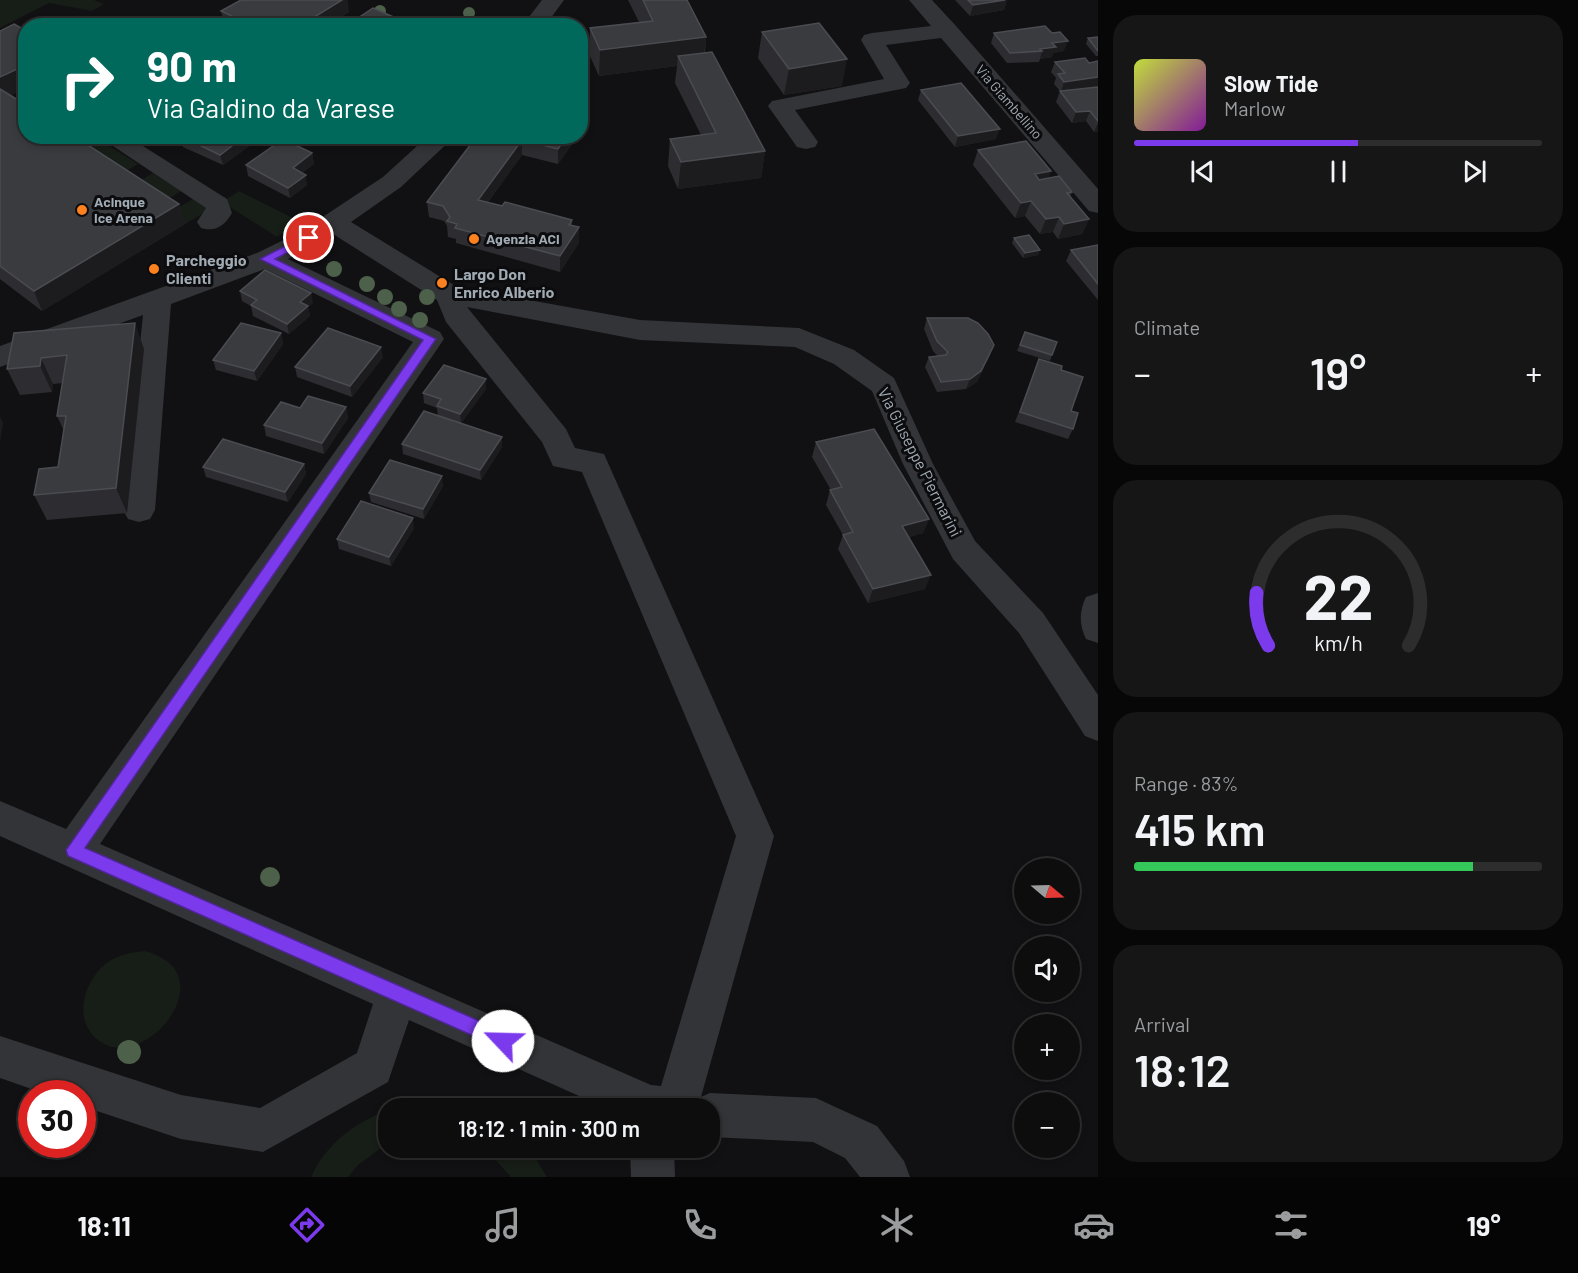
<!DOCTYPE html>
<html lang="en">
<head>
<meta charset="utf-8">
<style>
	:root { --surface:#0d0d0e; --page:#161617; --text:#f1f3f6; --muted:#9a9c9e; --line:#2d2d2e; --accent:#7c3aed }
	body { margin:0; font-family:Barlow,sans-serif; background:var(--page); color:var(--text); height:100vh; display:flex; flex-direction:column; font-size:22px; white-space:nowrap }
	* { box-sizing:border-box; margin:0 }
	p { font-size:20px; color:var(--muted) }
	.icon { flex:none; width:33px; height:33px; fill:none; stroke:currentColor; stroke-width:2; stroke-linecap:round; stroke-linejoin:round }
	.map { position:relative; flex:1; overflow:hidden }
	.side { display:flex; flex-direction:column; gap:15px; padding:15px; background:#070708; width:480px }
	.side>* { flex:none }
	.top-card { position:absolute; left:18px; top:18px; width:570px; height:126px; border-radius:24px; box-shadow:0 3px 9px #0003,0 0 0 2px var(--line); background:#00695c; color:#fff; overflow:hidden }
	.needle { width:39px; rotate:109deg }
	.buttons { position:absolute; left:1014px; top:858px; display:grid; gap:12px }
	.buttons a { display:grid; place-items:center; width:66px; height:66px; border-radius:50%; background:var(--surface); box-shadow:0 3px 9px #0003,0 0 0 2px var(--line); font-size:30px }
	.speed { position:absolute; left:18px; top:1080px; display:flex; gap:12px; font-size:30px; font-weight:700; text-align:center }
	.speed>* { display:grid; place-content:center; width:78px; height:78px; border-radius:50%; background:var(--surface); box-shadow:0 3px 9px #0003,0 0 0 2px var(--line); line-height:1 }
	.speed .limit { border:9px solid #d22; background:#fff; color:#111 }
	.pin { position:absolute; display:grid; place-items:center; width:51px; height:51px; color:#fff; margin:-26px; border:3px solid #fff; border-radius:50%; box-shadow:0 2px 6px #0007 }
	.me { position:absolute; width:66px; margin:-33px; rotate:294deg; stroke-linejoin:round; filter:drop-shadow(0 0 4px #0008) }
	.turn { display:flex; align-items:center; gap:21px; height:126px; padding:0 30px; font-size:27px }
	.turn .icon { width:78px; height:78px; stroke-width:2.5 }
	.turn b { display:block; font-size:42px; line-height:51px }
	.big { font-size:45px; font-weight:600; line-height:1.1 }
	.side .card { flex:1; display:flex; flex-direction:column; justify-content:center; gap:9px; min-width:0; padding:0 21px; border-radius:24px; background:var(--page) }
	.side .dial { align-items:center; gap:0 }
	.dial svg { height:156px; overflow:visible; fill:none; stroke:var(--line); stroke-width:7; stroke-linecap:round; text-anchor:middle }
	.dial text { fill:var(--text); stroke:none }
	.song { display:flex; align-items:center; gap:18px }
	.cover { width:72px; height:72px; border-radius:9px; background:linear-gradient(135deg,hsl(70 70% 55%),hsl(290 70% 35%)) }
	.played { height:6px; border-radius:3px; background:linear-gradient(90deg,var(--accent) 55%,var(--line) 55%) }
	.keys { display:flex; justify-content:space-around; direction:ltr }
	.heat { display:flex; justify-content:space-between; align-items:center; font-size:33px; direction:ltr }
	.charge { height:9px; border-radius:4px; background:linear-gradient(90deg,#34c759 83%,var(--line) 0) }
	.trip { position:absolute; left:378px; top:1098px; width:342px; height:60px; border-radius:24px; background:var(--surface); box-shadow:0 3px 9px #0003,0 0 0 2px var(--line); font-weight:600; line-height:60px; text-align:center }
	.menu { display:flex; height:96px; justify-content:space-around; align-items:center; background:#050506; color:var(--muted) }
	.menu .icon { width:42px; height:42px }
	.menu .selected { color:var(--accent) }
	.menu b { font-size:27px; color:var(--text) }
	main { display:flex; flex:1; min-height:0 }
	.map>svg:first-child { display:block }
</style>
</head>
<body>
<main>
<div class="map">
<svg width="1098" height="1177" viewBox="0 0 1098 1177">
	<rect width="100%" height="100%" fill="#111113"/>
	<g fill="#171d17">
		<polygon points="0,0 94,0 104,4 92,11 49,3 0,28"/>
		<polygon points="58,136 95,137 138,164 114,178"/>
		<polygon points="153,173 181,191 157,206 129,187"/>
		<polygon points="239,191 301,222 277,237 222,202"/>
		<polygon points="193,199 209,210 185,224 169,213"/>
		<path d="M144 951C234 973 134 1088 91 1033 73 1009 89 972 113 959 123 954 133 952 144 951Z"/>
		<path d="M427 1099 457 1102 477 1108H388V1143L358 1165 348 1177H311C333 1130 378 1109 427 1099Z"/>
		<polygon points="481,1148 529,1148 547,1177 511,1177 493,1157"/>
	</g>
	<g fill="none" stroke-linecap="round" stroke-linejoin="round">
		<g fill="#323438" fill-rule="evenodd">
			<polygon points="542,0 564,0 545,26 522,26"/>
			<polygon points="909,0 932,0 956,26 1098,189 1098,213 1089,211 941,38 886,45 910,83 906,88 795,110 818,142 815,147 806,149 797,147 768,106 772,101 884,79 861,40 864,35 872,33 931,26"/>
			<path d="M98 136H127L227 199 232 213C224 226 216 232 201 228L197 222 206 208Z"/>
			<path d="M428 136H455L401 187 351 222 457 287 640 320 799 328 854 350 894 378 933 464 975 541 1043 613 1098 695V741L1085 736 1019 633 953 559 903 464 872 391 834 364 795 347 640 340 467 307 566 429 575 448 604 454 774 836 701 1097 710 1093 816 1098 831 1105 877 1126 904 1161 910 1177H860L845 1158 813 1142 710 1137V1108H606L409 1020 388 1082 263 1152 181 1139 82 1106V1094H46L0 1078V1036L181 1095 260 1108 357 1053 373 1004 0 836V801L66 829 413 342 265 269 171 304 155 510 150 519 139 522 128 519 123 510 143 315 0 367V346L257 253 300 232 383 177ZM333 234 437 300 446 322 542 442 553 466 582 472 736 836 661 1086 651 1085 100 844 444 339 440 332 288 259Z"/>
			<path d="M1098 593V643L1086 639C1079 625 1079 611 1086 597Z"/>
			<polygon points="630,1148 674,1148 675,1177 631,1177"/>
		</g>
	</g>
	<g fill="#4c604a">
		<circle cx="380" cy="11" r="6"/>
		<circle cx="469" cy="13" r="6"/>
		<circle cx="334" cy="269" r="8"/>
		<circle cx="367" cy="284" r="8"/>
		<circle cx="385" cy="297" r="8"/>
		<circle cx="427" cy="297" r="8"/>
		<circle cx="399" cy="309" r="8"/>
		<circle cx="420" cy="320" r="8"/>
		<circle cx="270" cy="877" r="10"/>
		<circle cx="129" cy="1052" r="12"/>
	</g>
	<g fill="#2d2d31">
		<polygon points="628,0 687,0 706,37 705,53 765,151 761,178 678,189 668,166 670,139 701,135 675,83 677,66 599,76 589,54 590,28 639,22"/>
		<polygon points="955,0 1007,0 1004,10 970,16"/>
		<polygon points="221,11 349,12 332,23 338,26 225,26"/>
		<polygon points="0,31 26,31 26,88 10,95 179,204 185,224 42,311 0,279"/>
		<polygon points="762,32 842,86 784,95 758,58"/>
		<polygon points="994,33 1064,51 1053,53 1052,57 1040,59 1039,62 1007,63 991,43"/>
		<polygon points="1098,37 1098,56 1096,56 1086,44 1088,38"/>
		<polygon points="1098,61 1098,132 1094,132 1086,121 1072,123 1056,102 1060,91 1054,84 1056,78 1051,72 1055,62 1089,63"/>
		<polygon points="921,90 996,139 955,147 918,100"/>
		<polygon points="181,136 259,139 223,165 183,147"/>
		<polygon points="477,136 575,140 558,164 522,155 488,202 572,220 572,225 579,243 560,272 456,243 456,239 448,237 447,226 444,221 429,217 427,202"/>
		<polygon points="978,150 1049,178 1072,192 1070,197 1089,219 1082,234 1058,239 1053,232 1040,234 1025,216 1015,218 973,165"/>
		<polygon points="312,153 314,164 302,173 307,185 290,198 248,176 246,165"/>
		<polygon points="1014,238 1040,250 1038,255 1023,258 1012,243"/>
		<polygon points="1098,245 1098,300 1066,261 1071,250"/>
		<polygon points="240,291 313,303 308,307 310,316 289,334 253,316 251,306 242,301"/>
		<polygon points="927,318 990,355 977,382 966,389 937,392 925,367 929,357 938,356 933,351 924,329"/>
		<polygon points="1025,332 1052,355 1050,361 1017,351"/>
		<polygon points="14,333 144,349 127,513 47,520 34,495 58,467 64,431 57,416 63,383 53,384 52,392 20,395 7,369"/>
		<polygon points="281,333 283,344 257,381 216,370 213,360"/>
		<polygon points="383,357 352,397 297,377 295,367"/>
		<polygon points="1039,359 1071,411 1073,429 1068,439 1015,422"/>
		<polygon points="486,379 486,389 461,423 502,447 481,480 403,454 402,444 438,416 437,408 424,403 423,393"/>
		<polygon points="346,407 348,418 324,454 266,436 264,425 300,408"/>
		<polygon points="816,442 929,519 923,533 909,537 925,589 868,603 838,549 843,535 826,505 830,490 831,490 812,457"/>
		<polygon points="304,464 306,474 288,502 206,477 203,467"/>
		<polygon points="443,486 424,519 371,502 369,493"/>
		<polygon points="414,528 391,566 339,549 337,539"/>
	</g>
	<g fill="#1c1c1f">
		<polygon points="342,0 348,0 349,12 327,26 316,16"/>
		<polygon points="1007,0 1004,10 970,16 973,5"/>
		<polygon points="706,37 703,63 678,56 677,66 599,76 600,50"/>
		<polygon points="1068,41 1064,51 1053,53 1052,57 1040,59 1042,51 1040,49 1052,43"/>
		<polygon points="847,59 842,86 784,95 789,69"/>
		<polygon points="26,65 26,88 0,101 0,77"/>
		<polygon points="1098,72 1098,87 1061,92 1064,82"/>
		<polygon points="1090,111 1086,121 1072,123 1076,112"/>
		<polygon points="1098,123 1098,132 1094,132"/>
		<polygon points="1000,129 996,139 955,147 958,136"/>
		<polygon points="245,136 258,136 259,139 223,165 220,155"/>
		<polygon points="567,136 575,136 575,140 558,164 558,149"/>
		<polygon points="522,140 522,155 478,215 478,200"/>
		<polygon points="765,151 761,178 678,189 681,162"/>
		<polygon points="312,153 314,164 295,178 293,168"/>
		<polygon points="1051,171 1046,187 1035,174"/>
		<polygon points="306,175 307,185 290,198 288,188"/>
		<polygon points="1031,201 1025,216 1015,218 1021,203"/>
		<polygon points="179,204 185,224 42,311 34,291"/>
		<polygon points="1059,217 1053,232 1040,234 1046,219"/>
		<polygon points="1089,219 1082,234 1058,239 1064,224"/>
		<polygon points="579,227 579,243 560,272 560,256"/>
		<polygon points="1040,250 1038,255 1023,258 1025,253"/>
		<polygon points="311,293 313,303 308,307 310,316 289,334 287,324 300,302"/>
		<polygon points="135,323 144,349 127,513 116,488"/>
		<polygon points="281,333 283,344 257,381 254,371"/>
		<polygon points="994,345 977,382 966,389 970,379"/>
		<polygon points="381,347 383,357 352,397 350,386"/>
		<polygon points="41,358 53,384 52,392 40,366"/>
		<polygon points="486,379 486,389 461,424 460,414"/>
		<polygon points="346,407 348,418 324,454 322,443"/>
		<polygon points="0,417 3,423 0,442"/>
		<polygon points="502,437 502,447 481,480 480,470"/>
		<polygon points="304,464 306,474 288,502 285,492"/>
		<polygon points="442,476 443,486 424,519 423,509"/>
		<polygon points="413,518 414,528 391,566 389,557"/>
		<polygon points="929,519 923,533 897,540 902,526"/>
		<polygon points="931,575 925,589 868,603 873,589"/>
	</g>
	<g fill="#393b3f" stroke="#4a4c51" stroke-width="1.5">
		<polygon points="241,0 342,0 316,16 338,26 253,26 221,11"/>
		<polygon points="643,0 687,0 706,37 600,50 590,28 653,21"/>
		<polygon points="968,0 1005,0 973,5"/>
		<polygon points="373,8 414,26 346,26"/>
		<polygon points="819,23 847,59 789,69 762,32"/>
		<polygon points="14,24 26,31 26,65 0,77 0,31"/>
		<polygon points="1045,26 1052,33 1060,32 1068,41 1052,43 1056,47 1040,49 1042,51 1010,53 994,33"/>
		<polygon points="1098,37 1098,51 1088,38"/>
		<polygon points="712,52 765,151 681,162 670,139 716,133 678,56"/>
		<polygon points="1085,58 1089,63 1098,61 1098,77 1064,82 1058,74 1065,73 1055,62"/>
		<polygon points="961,83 1000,129 958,136 921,90"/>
		<polygon points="1098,87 1098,121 1090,111 1076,112 1060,91"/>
		<polygon points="0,89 26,105 26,136 74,136 179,204 34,291 0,266"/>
		<polygon points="181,136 245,136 220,155"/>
		<polygon points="477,136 567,136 558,149 522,140 478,200 502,206 505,202 572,220 569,225 579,227 560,256 455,228 457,224 447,221 450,217 443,206 427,202"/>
		<polygon points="283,139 312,153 293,168 306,175 288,188 246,165"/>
		<polygon points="1026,141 1051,171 1035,174 1039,180 1059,176 1072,192 1067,193 1089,219 1064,224 1059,217 1046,219 1031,201 1021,203 978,150"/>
		<polygon points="1029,235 1040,250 1025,253 1014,238"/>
		<polygon points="1098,245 1098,284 1071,250"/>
		<polygon points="265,270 311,293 300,302 308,306 287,324 251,305 257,300 240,291"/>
		<polygon points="927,318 968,318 978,323 988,334 994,345 981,371 970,379 941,382 929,357 946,355 948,352 937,341"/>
		<polygon points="135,323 116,488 34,495 39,469 58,467 66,416 57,416 67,355 41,358 40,366 7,369 14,333"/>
		<polygon points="241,323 281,333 254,371 213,360"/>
		<polygon points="328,328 381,347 350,386 295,367"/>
		<polygon points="1025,332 1057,342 1052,355 1020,345"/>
		<polygon points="1039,359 1062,366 1061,370 1083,377 1071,411 1078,413 1073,429 1020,412"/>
		<polygon points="444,365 486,379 460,414 437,406 441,399 423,393"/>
		<polygon points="308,396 346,407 322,443 264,425 281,402 300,408"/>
		<polygon points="424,411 502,437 480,470 402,444"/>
		<polygon points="874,429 929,519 902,526 931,575 873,589 843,535 853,532 830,490 842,487 816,442"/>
		<polygon points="223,439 304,464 285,492 203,467"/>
		<polygon points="390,460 442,476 423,509 369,493"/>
		<polygon points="361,501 413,518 389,557 337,539"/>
	</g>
	<polygon fill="#7c3aed" stroke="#51269a" stroke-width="1.5" points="305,236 315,238 275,259 436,339 85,848 509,1034 511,1041 509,1047 503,1049 68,856 66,850 423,340 260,259"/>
	<g fill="#fd821f" stroke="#0c0c0e" stroke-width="2">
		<circle cx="82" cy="210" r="6"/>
		<circle cx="474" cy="239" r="6"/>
		<circle cx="154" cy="269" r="6"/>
		<circle cx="442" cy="283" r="6"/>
	</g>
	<g text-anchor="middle" stroke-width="6" stroke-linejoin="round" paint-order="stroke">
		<g font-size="14" fill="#a1abb4" stroke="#0c0c0e">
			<text transform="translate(1009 102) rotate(49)" y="5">Via Giambellino</text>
		</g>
		<g font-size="14" font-weight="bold" fill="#a1abb4" stroke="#0c0c0e" text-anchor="start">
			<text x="94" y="207">Acinque<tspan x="94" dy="16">Ice Arena</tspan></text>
			<text x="486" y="244">Agenzia ACI</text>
		</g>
		<g font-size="16" font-weight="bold" fill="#a1abb4" stroke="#0c0c0e" text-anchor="start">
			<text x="166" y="266">Parcheggio<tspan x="166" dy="18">Clienti</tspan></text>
			<text x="454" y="280">Largo Don<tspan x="454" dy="18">Enrico Alberio</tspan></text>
		</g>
		<g font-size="16" fill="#a1abb4" stroke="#0c0c0e">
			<text transform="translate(920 462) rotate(63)" y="6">Via Giuseppe Piermarini</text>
		</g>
	</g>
</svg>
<div class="buttons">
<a><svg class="needle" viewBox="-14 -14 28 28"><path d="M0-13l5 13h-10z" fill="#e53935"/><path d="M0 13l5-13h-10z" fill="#9a9c9e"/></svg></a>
<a><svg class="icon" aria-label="sound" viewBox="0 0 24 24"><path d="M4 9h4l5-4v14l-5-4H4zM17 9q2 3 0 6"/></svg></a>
<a>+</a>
<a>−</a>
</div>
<div class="speed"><div class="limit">30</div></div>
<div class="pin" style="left:309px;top:238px;background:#d93025"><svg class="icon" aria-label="arrive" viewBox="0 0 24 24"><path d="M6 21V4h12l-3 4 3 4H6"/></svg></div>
<svg class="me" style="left:503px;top:1041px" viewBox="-20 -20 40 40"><circle r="19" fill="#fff"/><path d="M0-13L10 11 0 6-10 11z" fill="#7c3aed"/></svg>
<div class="trip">18:12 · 1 min · 300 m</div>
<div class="top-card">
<div class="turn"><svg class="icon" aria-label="right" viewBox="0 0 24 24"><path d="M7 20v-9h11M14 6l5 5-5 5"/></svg><div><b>90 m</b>Via Galdino da Varese</div></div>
</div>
</div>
<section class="side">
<div class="card">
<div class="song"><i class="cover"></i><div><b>Slow Tide</b><p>Marlow</p></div></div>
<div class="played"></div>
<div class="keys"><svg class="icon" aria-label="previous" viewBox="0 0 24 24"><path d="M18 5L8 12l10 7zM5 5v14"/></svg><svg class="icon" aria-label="pause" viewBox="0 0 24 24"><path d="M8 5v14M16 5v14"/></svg><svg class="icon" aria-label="next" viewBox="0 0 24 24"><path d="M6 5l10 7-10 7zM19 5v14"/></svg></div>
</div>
<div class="card"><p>Climate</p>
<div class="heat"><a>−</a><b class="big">19°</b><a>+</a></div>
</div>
<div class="card dial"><svg viewBox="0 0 100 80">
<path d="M14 69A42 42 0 1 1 86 69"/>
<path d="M14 69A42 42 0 0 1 8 42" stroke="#7c3aed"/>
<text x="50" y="56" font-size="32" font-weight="700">22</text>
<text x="50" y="72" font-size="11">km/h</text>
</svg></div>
<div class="card"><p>Range · 83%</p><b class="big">415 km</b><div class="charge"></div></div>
<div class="card"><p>Arrival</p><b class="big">18:12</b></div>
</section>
</main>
<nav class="menu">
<b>18:11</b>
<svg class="icon selected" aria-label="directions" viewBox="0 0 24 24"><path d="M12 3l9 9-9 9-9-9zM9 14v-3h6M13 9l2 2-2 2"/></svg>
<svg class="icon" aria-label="music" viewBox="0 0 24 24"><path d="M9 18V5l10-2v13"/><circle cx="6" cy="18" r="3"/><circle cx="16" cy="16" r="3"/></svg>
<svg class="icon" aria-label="phone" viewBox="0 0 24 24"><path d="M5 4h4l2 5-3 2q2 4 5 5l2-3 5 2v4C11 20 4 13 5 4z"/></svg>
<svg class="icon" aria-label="climate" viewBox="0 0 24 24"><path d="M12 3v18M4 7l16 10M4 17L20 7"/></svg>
<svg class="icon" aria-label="car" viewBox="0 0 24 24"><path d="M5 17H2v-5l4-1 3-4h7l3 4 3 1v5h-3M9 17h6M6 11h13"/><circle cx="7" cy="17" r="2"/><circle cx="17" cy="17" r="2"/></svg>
<svg class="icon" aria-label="filters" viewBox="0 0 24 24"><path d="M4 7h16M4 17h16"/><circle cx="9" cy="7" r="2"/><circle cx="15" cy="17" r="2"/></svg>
<b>19°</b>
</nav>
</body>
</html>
